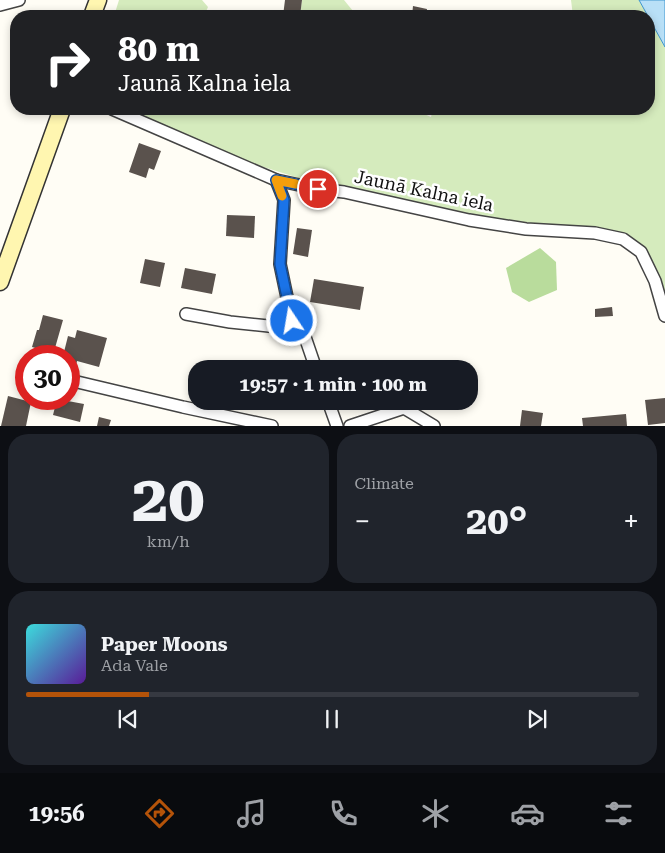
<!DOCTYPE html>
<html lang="en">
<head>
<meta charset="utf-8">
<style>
	:root { --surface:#171b24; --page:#20242c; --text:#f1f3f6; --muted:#9ea1a6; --line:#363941; --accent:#b45309 }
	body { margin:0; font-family:"Roboto Serif",serif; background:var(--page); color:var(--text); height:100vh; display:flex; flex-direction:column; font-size:19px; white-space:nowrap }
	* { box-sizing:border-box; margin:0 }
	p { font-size:16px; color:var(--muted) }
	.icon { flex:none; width:28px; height:28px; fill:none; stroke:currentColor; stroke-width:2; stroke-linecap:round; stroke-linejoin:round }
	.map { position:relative; height:426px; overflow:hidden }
	.panel { display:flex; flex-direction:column; gap:8px; padding:8px; background:#0d0f14; flex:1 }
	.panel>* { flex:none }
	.top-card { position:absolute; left:10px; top:10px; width:645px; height:105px; border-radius:20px; box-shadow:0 2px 8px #0003; background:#202124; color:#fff; overflow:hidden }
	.speed { position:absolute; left:15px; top:345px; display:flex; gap:10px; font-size:25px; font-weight:700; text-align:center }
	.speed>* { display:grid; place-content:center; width:65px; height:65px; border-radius:50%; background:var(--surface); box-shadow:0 2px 8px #0003; line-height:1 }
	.speed .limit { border:8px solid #d22; background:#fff; color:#111 }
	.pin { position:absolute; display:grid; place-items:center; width:42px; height:42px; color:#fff; margin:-21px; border:2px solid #fff; border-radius:50%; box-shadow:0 1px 5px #0007 }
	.me { position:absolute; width:55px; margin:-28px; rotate:348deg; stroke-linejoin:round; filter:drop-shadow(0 0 4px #0008) }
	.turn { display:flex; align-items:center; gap:18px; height:105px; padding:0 25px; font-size:22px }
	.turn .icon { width:65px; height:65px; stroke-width:2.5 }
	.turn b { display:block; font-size:35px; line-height:42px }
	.big { font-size:38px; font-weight:700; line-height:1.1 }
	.panel .tile { flex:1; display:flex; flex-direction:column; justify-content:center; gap:8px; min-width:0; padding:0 18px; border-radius:20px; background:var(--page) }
	.panel .dial { align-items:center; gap:0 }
	.dial b { font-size:65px; line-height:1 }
	.song { display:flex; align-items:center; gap:15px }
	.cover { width:60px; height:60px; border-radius:8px; background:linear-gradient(135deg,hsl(180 70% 55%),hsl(270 70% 35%)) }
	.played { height:5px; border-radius:2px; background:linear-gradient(90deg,var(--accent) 20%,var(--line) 20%) }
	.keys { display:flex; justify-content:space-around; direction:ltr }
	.heat { display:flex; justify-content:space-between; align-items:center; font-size:28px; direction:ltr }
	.panel .tiles { flex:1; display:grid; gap:8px; grid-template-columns:1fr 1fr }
	.tile:last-child { grid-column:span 2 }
	.trip { position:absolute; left:188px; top:360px; width:290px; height:50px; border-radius:20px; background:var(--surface); box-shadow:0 2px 8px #0003; font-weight:700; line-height:50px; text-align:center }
	.menu { display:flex; height:80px; justify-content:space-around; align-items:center; background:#090b0e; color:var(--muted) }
	.menu .icon { width:35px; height:35px }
	.menu .active { color:var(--accent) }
	.menu b { font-size:22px; color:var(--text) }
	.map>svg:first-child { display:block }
</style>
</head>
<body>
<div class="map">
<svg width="665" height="426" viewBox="0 0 665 426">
	<rect width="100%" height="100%" fill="#fffdf5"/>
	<g fill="#d5ebbd">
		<polygon points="119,0 202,0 208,7 204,16 114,16"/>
		<polygon points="302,0 344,0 357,16 300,16"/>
		<polygon points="571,0 639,0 665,47 665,305 635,242 618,232 602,229 563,227 493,218 318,184 251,163 125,109 413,109 431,117 433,109 649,109 649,16 573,16"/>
	</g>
	<polygon fill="#b9dc9c" points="540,248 556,262 557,290 529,302 512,292 506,268"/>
	<polygon fill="#b9e0f7" stroke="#3f96cf" points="639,0 665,0 665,47"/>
	<g fill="#5a524d">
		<polygon points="285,0 302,0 300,16 283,16"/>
		<polygon points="413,6 427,9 426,16 412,16"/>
		<polygon points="139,143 161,151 154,170 149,168 146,178 129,172"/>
		<polygon points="227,215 255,216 254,238 226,236"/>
		<polygon points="297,228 312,230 308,257 293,254"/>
		<polygon points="145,259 165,263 160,287 140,283"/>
		<polygon points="185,268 216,274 212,294 181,288"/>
		<polygon points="314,279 364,287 360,310 310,302"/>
		<polygon points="612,307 613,316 595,317 595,309"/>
		<polygon points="43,315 63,320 55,348 47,346 46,351 32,347 37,330 39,330"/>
		<polygon points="77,330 107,338 99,367 77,361 76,365 69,363 69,356 63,356 68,336 75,338"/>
		<polygon points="8,396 31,402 26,426 1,426"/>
		<polygon points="665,398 665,423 648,425 645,400"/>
		<polygon points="57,399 84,404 80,422 53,415"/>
		<polygon points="276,401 302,401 299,410"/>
		<polygon points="522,410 543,413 541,426 520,426"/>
		<polygon points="626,414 627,426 583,426 582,418"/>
		<polygon points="99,417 111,420 109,426 97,426"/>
	</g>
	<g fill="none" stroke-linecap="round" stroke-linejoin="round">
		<defs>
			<g id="minor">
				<polyline points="0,5 19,0"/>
				<polyline points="112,109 276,180 318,189 344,192 469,220 526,229 595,233 623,239 641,252 655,281 665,316"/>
				<polyline points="276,180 284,200 280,264 292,321 304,334 316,369"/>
				<polyline points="186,314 230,322 278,327 292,321"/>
				<polyline points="69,380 183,407 272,426"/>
				<polyline points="328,401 337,426"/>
				<polyline points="350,426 404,408 434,426"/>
			</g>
			<g id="secondary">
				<polyline points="92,16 98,0"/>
				<polyline points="0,282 62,109"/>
			</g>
		</defs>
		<use href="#minor" stroke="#444" stroke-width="14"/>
		<use href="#secondary" stroke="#333" stroke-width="19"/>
		<use href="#minor" stroke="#fff" stroke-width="11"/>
		<use href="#secondary" stroke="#fff6b0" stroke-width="16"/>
	</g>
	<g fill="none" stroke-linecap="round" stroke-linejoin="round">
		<defs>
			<polyline id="route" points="292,321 280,264 284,200 276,180 318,189"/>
		</defs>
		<use href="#route" stroke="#114b97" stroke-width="12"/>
		<use href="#route" stroke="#1a73e8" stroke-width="9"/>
		<polyline stroke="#f59e0b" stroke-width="9" points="282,196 276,180 296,184"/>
	</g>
	<g text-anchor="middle" stroke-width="5" stroke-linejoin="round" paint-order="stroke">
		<g font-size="18" fill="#111" stroke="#fff">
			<text transform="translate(424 191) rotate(12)" y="6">Jaunā Kalna iela</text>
		</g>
	</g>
</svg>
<div class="speed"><div class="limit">30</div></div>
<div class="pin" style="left:318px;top:189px;background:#d93025"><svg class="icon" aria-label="arrive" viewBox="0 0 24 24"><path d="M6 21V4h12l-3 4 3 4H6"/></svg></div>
<svg class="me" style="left:292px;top:321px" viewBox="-20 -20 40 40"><circle r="17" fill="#1a73e8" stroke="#fff" stroke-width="3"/><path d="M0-11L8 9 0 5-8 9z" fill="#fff"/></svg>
<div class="trip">19:57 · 1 min · 100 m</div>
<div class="top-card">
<div class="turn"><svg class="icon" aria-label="right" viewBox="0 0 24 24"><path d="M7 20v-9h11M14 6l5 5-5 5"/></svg><div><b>80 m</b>Jaunā Kalna iela</div></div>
</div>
</div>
<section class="panel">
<div class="tiles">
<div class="tile dial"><b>20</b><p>km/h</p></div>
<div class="tile"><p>Climate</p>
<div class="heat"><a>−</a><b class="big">20°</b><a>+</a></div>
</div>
<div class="tile">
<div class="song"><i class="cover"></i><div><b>Paper Moons</b><p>Ada Vale</p></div></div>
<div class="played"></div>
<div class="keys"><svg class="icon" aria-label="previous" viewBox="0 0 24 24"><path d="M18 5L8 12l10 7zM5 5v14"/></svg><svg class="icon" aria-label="pause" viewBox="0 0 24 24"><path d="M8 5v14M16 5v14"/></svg><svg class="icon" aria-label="next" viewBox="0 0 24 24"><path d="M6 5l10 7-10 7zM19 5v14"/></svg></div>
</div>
</div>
</section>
<nav class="menu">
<b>19:56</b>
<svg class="icon active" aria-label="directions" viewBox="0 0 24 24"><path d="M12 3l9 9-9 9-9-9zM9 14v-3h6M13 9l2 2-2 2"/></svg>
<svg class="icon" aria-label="music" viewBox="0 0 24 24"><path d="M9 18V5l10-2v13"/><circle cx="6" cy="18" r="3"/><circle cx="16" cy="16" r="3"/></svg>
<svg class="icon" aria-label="phone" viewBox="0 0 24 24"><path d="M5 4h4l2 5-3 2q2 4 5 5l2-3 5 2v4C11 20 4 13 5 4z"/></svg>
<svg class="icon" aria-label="climate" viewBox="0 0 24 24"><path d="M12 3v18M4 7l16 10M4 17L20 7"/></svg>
<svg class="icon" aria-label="car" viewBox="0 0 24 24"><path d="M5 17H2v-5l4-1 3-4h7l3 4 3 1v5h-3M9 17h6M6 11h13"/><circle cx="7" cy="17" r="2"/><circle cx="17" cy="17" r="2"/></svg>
<svg class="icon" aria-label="filters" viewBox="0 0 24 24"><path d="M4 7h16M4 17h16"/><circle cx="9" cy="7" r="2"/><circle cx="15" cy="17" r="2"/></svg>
</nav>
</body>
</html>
